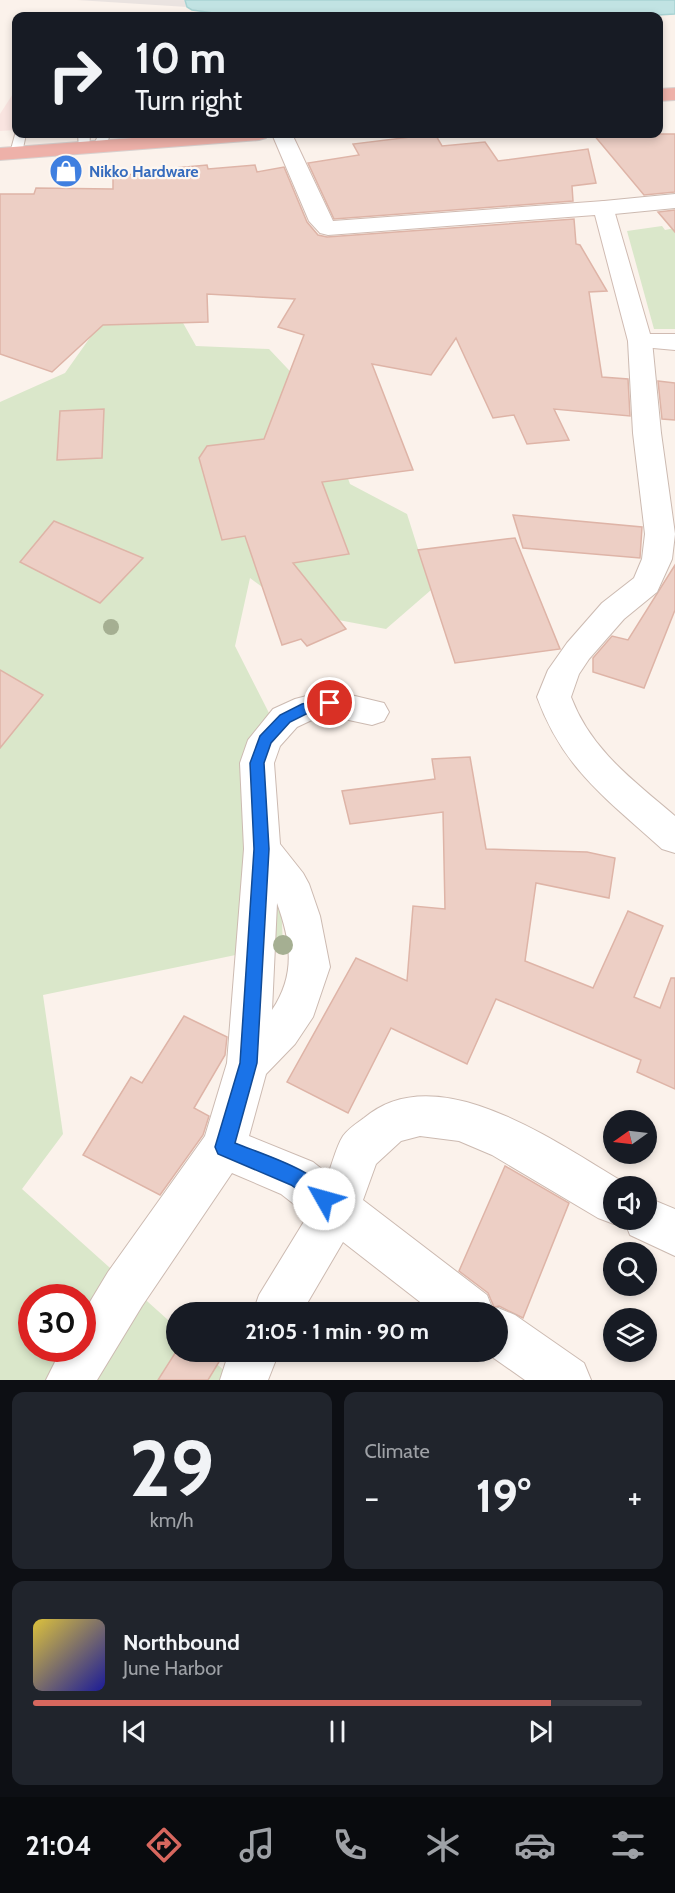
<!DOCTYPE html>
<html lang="en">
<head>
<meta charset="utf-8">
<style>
	:root { --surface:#171b24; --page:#20242c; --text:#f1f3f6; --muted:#9ea1a6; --line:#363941; --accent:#d7675e }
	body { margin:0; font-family:Cabin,sans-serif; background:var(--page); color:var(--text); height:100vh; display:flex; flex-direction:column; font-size:22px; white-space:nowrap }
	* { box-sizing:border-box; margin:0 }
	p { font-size:20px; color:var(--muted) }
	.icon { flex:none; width:33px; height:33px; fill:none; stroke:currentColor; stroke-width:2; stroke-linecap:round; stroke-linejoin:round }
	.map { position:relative; height:1380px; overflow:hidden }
	.panel { display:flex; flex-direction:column; gap:12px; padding:12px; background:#0d0f14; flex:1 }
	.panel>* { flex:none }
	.guide { position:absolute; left:12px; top:12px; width:651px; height:126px; border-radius:12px; box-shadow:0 3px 9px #0003; background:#171b24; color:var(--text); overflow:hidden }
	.needle { width:39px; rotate:256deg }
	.fabs { position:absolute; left:603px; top:1110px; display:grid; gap:12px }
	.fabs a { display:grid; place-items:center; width:54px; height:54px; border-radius:50%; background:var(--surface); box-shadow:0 3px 9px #0003; font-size:30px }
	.speed { position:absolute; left:18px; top:1284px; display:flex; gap:12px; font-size:30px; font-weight:700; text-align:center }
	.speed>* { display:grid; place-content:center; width:78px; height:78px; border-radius:50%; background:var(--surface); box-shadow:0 3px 9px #0003; line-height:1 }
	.speed .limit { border:9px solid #d22; background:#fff; color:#111 }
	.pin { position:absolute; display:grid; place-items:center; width:51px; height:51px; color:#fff; margin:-26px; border:3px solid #fff; border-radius:50%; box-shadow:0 2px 6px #0007 }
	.me { position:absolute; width:66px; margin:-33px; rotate:308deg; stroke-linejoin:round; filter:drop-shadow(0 0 4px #0008) }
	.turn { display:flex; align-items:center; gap:21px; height:126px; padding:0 24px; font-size:27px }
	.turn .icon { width:78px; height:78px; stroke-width:2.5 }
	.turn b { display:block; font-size:42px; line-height:51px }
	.big { font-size:45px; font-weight:700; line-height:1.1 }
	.panel .tile { flex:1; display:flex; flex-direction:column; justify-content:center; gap:9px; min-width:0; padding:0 21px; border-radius:12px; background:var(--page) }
	.panel .dial { align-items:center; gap:0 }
	.dial b { font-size:78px; line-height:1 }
	.song { display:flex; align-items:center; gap:18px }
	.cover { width:72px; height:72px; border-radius:9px; background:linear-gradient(135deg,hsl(50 70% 55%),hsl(240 70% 35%)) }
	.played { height:6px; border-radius:3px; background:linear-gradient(90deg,var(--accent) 85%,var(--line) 85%) }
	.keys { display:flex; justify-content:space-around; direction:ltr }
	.heat { display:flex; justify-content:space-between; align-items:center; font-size:33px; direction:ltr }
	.panel .tiles { flex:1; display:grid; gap:12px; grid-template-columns:1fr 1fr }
	.tile:last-child { grid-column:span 2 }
	.trip { position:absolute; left:166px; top:1302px; width:342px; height:60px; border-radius:30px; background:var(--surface); box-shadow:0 3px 9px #0003; font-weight:700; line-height:60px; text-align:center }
	.tabs { display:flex; height:96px; justify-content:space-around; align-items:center; background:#090b0e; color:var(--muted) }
	.tabs .icon { width:42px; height:42px }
	.tabs .selected { color:var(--accent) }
	.tabs b { font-size:27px; color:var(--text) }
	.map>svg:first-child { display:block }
</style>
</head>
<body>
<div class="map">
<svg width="675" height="1380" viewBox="0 0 675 1380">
	<rect width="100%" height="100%" fill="#fbf2eb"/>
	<polygon fill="#f9e4e0" points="16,89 16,130 0,131 0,114"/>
	<polygon fill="#eae3e0" points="77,0 185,0 187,7"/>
	<g fill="#dae7ca" fill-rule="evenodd">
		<polygon points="662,226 665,230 675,228 675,329 654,329 627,231"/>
		<path d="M155 273 196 346 269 349 321 404 350 484 407 514 431 590 386 629 296 612 250 578 235 646 270 715 273 730 283 945 43 995 63 1134 22 1189 177 1328V1352H203L235 1380H0V402L65 373 118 298ZM32 1298H82V1348H32Z"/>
	</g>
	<polygon fill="#c1e3e3" stroke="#a8d3d3" stroke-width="1.5" points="185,0 675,0 675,14 641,16 235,16 192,10 187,7"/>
	<g fill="#edcfc5" stroke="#deb4a7" stroke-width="1.5">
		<polygon points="435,134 442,146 485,142 498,161 588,149 596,183 572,186 573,201 334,219 308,163 359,155 353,144"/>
		<polygon points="593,134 675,134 675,192 644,195"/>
		<polygon points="207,165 208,169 255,165 257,172 284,167 307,222 318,235 327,237 574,219 576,244 580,245 607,291 589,292 602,377 628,379 630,416 554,409 569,440 527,444 514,415 493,418 456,338 431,375 372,364 413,470 322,482 349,554 293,563 346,629 307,646 301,639 282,645 245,536 222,540 199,458 207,446 264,439 304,335 278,327 295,299 207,294 208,322 103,325 52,372 0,354 0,194 34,194 36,188 113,189 113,175 176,173 175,168"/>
		<polygon points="675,210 675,232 658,212"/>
		<polygon points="658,381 675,383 675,420 662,419"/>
		<polygon points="104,409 102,458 57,460 60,411"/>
		<polygon points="513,515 642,527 640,558 523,548"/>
		<polygon points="54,521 143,558 100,603 20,562"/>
		<polygon points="515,538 560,649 455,663 418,550"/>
		<polygon points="675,565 675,610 644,688 593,672 593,658 612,636 628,640"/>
		<polygon points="0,670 43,695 0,748"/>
		<polygon points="470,757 486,849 587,852 615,858 609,898 536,883 525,961 593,988 628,911 663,926 634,997 660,1008 671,978 675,978 675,1089 637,1072 641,1060 496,999 467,1064 391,1028 348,1113 287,1082 356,958 407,981 413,906 445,909 443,812 350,824 342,791 435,779 432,759"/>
		<polygon points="184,1016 227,1037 225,1055 194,1108 209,1116 203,1135 160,1195 83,1155 131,1077 142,1083"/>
		<polygon points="505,1166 569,1203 523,1318 499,1306 494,1307 488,1293 459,1271"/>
		<polygon points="177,1350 177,1352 225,1352 208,1380 158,1380"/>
	</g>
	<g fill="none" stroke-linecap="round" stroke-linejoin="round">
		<defs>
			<g id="lane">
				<polygon points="16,131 26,134 22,153 16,157 10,153"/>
				<polygon points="78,134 90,134 89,152 79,149"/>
				<polygon points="99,134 111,134 102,151 98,152 92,148"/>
			</g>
			<g id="street">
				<polygon points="675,194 675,208 604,215 596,213 593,208 596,203 604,201"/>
				<path d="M640 334 649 336 652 341 661 433 675 534 672 559 657 592 624 619 589 659 579 674 571 697C591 750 633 780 675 816V853L662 849C607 799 563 769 537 697L548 670 567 643 602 603 634 578 642 559 645 534 633 433 628 341 631 336Z"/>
				<path d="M330 690 384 703 389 712 384 721 372 725 330 716 314 719 297 727 280 746 274 763 280 844 303 873 309 884 320 916 330 967 313 1017 295 1044 266 1074 249 1136 313 1162 328 1174C333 1162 336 1147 343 1136 348 1129 357 1123 364 1118 439 1054 562 1147 630 1186H614V1220H646V1197L675 1209V1256L630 1235 624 1220 614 1224 598 1218 492 1155 459 1141 420 1136 401 1141 376 1164 363 1200 487 1295 493 1310 498 1308 515 1315 584 1363 591 1380H525L485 1352H498V1312H433L343 1242 302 1312H253L259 1295 308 1215 281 1194 232 1173 142 1306 97 1380H46L62 1348H82V1315L108 1272 205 1136 227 1063 244 849 240 763 248 740 273 709 295 699ZM277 903C291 942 296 974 272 1010Z"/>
				<polygon points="229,1352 279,1352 268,1380 220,1380"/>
			</g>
			<polygon id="secondary" points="272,134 292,134 333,221 604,201 612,203 650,334 675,334 675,350 631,346 628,341 595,215 328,235 320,233 309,221"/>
			<g id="highway">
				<polygon points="675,88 675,100 658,101 658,89"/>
				<polygon points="186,134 269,134 266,138 259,140 0,160 0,148"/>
			</g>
		</defs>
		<use href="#lane" stroke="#ccbab1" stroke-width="2"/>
		<use href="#street" stroke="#ccbab1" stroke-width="2"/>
		<use href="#secondary" stroke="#d0bbb2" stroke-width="2"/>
		<use href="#highway" stroke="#d8d0ce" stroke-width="2"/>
		<use href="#lane" fill="#fff" fill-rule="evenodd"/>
		<use href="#street" fill="#fff" fill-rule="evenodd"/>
		<use href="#secondary" fill="#fff" fill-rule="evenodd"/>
		<use href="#highway" fill="#eeb1a9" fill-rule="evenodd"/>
	</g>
	<g fill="#a5af92">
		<circle cx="111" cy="627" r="8"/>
		<circle cx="283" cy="945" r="10"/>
	</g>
	<path fill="#1a73e8" stroke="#114b97" stroke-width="1.5" d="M330 698 337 703 335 706 310 712 290 722 271 743 264 763 269 849 257 1063 235 1143C261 1154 321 1171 333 1199L330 1205 324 1208 291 1185 218 1154 215 1147 240 1063 254 849 250 763 260 736 280 715 302 704Z"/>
	<defs>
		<symbol id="shop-disc" viewBox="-11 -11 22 22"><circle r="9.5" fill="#3f7fe0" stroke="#fdf7f1"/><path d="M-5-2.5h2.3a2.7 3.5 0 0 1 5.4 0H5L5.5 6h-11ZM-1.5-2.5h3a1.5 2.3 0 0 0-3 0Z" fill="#fff"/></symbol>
	</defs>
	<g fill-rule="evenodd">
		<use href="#shop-disc" x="47" y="152" width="38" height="38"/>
	</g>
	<g text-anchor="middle" stroke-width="4.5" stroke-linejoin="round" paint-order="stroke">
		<g font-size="16" font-weight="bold" fill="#366cbe" stroke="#fdf7f1" text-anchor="start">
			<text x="89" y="177">Nikko Hardware</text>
		</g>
	</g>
</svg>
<div class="fabs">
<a><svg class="needle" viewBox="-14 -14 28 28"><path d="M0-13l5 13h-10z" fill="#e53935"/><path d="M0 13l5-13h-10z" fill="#9ea1a6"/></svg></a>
<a><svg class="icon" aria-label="sound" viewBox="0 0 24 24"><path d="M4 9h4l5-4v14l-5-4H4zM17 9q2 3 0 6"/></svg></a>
<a><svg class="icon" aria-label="search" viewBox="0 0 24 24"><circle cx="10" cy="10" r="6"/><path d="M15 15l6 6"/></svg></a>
<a><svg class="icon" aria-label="layers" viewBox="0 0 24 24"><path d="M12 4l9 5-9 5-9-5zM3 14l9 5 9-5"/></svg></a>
</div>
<div class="speed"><div class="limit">30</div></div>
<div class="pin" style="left:330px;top:703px;background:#d93025"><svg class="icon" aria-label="arrive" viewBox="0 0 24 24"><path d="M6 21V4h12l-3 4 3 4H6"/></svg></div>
<svg class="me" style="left:324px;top:1199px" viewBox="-20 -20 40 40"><circle r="19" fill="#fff"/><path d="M0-13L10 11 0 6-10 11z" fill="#1a73e8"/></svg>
<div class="trip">21:05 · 1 min · 90 m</div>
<div class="guide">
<div class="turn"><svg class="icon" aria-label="right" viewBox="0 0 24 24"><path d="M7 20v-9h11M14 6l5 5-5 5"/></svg><div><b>10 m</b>Turn right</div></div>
</div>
</div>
<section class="panel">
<div class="tiles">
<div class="tile dial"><b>29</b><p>km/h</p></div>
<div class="tile"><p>Climate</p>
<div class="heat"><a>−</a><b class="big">19°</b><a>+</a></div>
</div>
<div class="tile">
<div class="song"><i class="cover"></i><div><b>Northbound</b><p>June Harbor</p></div></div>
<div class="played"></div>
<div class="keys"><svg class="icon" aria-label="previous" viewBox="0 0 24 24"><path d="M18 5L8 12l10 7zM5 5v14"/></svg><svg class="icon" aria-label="pause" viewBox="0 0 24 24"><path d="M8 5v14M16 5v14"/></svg><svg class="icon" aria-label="next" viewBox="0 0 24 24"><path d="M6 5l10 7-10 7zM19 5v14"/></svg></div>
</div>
</div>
</section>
<nav class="tabs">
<b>21:04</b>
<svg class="icon selected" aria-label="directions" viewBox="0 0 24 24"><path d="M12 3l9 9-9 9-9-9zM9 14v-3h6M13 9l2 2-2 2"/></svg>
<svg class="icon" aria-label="music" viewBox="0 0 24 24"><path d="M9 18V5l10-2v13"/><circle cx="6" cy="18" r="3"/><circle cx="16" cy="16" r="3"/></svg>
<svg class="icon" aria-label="phone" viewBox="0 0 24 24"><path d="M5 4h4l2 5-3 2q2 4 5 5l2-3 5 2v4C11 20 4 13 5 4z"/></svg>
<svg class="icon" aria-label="climate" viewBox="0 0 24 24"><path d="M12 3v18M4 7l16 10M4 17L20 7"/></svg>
<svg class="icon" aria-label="car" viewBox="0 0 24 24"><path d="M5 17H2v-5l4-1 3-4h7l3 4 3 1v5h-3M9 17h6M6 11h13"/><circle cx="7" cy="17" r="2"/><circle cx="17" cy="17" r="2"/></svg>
<svg class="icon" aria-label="filters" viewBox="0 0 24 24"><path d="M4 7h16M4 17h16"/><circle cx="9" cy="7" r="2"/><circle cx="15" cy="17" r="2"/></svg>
</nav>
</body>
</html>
